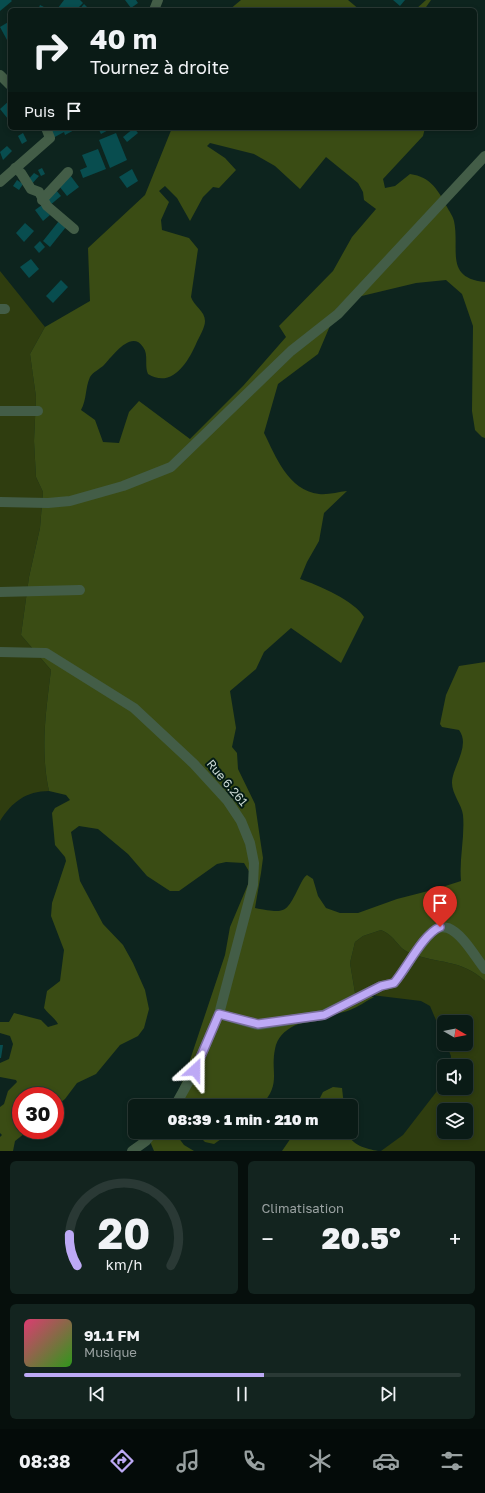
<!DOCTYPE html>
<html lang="fr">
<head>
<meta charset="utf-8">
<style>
	:root { --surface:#0a1b16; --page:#13241f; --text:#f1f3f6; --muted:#99a1a1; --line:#2a3935; --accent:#bda9f5 }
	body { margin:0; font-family:"Golos Text",sans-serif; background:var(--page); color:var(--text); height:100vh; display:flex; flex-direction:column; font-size:15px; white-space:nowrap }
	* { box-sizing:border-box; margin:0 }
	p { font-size:13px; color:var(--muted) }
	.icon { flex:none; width:22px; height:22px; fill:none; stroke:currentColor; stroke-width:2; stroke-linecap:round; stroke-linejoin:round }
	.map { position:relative; height:1151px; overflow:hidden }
	.details { display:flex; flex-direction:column; gap:10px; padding:10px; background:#060f0c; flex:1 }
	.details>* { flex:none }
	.guide { position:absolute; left:8px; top:8px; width:469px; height:122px; border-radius:6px; box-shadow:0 2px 6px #0003,0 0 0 1px var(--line); background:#0a1b16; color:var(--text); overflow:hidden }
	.needle { width:26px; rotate:99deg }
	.tools { position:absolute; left:437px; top:1015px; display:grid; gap:8px }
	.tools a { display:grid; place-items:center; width:36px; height:36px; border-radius:6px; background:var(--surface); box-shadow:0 2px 6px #0003,0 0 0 1px var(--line); font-size:20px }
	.speed { position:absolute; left:12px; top:1087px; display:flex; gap:8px; font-size:20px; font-weight:700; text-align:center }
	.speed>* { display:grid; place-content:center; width:52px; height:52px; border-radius:50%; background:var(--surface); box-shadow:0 2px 6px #0003,0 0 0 1px var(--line); line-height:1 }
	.speed .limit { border:6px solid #d22; background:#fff; color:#111 }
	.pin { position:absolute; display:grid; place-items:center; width:34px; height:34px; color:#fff; margin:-41px -17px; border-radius:50% 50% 50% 0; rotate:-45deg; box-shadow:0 0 4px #0007 }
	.pin .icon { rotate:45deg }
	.me { position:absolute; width:44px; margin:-22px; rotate:24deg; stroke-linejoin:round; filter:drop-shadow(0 0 3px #0008) }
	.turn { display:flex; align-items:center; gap:14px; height:84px; padding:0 16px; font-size:18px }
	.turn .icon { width:52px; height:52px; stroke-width:2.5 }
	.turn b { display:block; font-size:28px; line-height:34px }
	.then { display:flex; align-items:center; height:38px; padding:0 16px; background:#0003; gap:8px; font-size:15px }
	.big { font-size:30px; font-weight:800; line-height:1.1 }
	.details .widget { flex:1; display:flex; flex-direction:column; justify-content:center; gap:6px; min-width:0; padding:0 14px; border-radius:6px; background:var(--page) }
	.details .dial { align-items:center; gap:0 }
	.dial svg { height:104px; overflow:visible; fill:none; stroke:var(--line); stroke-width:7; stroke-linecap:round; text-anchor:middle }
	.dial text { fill:var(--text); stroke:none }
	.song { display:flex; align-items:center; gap:12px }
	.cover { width:48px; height:48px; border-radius:6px; background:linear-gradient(135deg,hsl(340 70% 55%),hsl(110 70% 35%)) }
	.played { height:4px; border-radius:2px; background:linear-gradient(90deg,var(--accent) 55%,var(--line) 55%) }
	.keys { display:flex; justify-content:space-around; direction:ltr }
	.heat { display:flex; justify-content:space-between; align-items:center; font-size:22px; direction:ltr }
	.details .tiles { flex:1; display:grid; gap:10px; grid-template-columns:1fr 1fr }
	.widget:last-child { grid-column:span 2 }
	.trip { position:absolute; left:128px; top:1099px; width:230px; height:40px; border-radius:6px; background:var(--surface); box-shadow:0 2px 6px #0003,0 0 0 1px var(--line); font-weight:800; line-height:40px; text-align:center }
	.dock { display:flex; height:64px; justify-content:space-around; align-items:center; background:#040b09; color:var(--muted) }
	.dock .icon { width:28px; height:28px }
	.dock .current { color:var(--accent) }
	.dock b { font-size:18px; color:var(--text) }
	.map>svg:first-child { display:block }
</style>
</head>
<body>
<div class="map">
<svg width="485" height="1151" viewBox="0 0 485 1151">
	<rect width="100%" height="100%" fill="#0d241e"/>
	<g fill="#2f3d0f" fill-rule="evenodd">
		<path d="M0 271 45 327 30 354 36 397 34 441 36 477 43 492 40 528 29 577 21 635 51 670C46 711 40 750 49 791 26 791 12 802 0 821Z"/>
		<path d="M381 930C396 936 397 948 410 953 437 964 462 959 485 981V1151H381L403 1135 444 1082V1088H466V1066H450L451 1056 446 1044H466V1022H444V1039L430 1006 421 1001 355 993 350 963 355 942 363 936ZM444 1110H466V1132H444Z"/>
	</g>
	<g fill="#3a4c14" fill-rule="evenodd">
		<polygon points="241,0 348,0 360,10 229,10"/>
		<polygon points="426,0 431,0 424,10 415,10"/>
		<path d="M172 128H425L423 136 383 179 385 188 395 186 410 174C431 177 438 190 447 207 449 211 453 216 454 221 460 249 444 278 485 282V438L482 437 475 430 472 411 473 326 462 294 446 280 416 283 345 300 338 307 318 354 278 384 264 433C276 457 288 490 319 494 328 495 338 492 347 491L324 513 319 541 307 562 300 579C318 585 355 601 364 617L341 663 291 628 264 652 256 669 230 691 236 728 232 747 237 753 238 769 255 804 261 845 263 858 261 873 255 908C287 914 286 913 300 885 302 881 304 877 307 875L313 879 318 896 326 908 340 913H358L397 899 436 889 461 881C459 859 465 837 463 815 462 805 452 794 452 783 452 767 471 746 459 730L442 727 440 724 446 695 459 666 485 662V981C462 959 437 964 410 953 397 948 396 936 381 930L363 936 355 942 350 963 355 993 374 997C366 1001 358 1007 350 1010 326 1019 281 1018 275 1049 270 1073 282 1083 261 1106H166L176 1096 184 1078 225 955 230 927 249 882 250 873 244 863 226 862 217 864 179 891H170L147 876 128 854 98 829 79 826 71 832 80 881 103 924 123 945 133 963 145 990 149 1009 144 1028 138 1036 120 1045 96 1074 77 1083 65 1099 55 1107V1096H21V1130H29L15 1141 13 1151H0V1137L2 1135 0 1133V1107L4 1104 8 1091 17 1082 16 1080 0 1077V1063L9 1059 13 1044 10 1036 0 1033V1022H9L14 1013 41 1020 48 1027 58 1024C54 1017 49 1015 44 1008L47 991 60 981 64 950 51 916 52 903 66 861 65 857 55 845 52 813 55 808 70 800 66 795 49 791C40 750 46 711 51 670L21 635 29 577 40 528 43 492 36 477 34 441 36 397 30 354 45 327 90 301 88 248 145 195ZM210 143 254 154 275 166 300 189 326 157 358 183 363 192 364 200 376 209 352 237 333 271 279 326 286 337 243 386 190 439 139 401 129 412 119 443 103 442 95 420 81 410C87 399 85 388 90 377 93 372 100 369 104 365 112 357 131 329 143 347 149 355 144 365 148 374 172 389 188 362 196 344 199 337 205 328 205 321 205 311 194 306 191 297L198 249 189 238 162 230 161 220 169 202 159 191 165 186 177 198 190 221 203 197 213 187 219 188 236 170 225 158 207 146Z"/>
		<polygon points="333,1087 342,1088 344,1106 316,1106 323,1092"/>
		<polygon points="146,1132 180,1132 178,1137 184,1145 194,1151 154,1151"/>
		<polygon points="195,1132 231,1132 214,1144 205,1142"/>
		<path d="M295 1132H348C350 1145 367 1149 378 1151H282Z"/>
	</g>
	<g fill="#084d4f">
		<polygon points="0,0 11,0 12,1 0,11"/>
		<polygon points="64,0 80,0 83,3 76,10 60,10 58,8"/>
		<polygon points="125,0 136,0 138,3 131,8"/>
		<polygon points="393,0 405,0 400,6"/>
		<polygon points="84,4 90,10 79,10"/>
		<polygon points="40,5 50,10 38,10"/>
		<polygon points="10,21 10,38 7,40 0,27"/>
		<polygon points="10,100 10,117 8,119 0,109"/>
		<polygon points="48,128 78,128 65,135 64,132 53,138"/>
		<polygon points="98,128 112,128 101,134"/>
		<polygon points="134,128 138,133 127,142 123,137"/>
		<polygon points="23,133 27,141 22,144 18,136"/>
		<polygon points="116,133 127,160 110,168 99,140"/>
		<polygon points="7,146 12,151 3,160 0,152"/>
		<polygon points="98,149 106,169 83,178 80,170 87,167 82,155"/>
		<polygon points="42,168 45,174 41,176 38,170"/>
		<polygon points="132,169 138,181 127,188 119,177"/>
		<polygon points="34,173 39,176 31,185 27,181"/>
		<polygon points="70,175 79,187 67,196 59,186"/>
		<polygon points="17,180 23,184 19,190 13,186"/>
		<polygon points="56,190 61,196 49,206 44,200"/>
		<polygon points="42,205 50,215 43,221 35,210"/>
		<polygon points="59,221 66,227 50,247 43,241"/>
		<polygon points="25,223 34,231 24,242 16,233"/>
		<polygon points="40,241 45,247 39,253 34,247"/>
		<polygon points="31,259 39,269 29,278 20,267"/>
		<polygon points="61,280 68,287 53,303 46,296"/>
		<polygon points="0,1045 3,1045 1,1058 0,1058"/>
	</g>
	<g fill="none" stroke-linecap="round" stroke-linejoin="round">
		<g stroke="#435d47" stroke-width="10">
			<polyline points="154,10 158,0"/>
			<polyline points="0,75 10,85"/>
			<polyline points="15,168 21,173 31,189 39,192 47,206 74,229"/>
			<polyline points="0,182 50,138 46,128"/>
			<polyline points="42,200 68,172"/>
			<polyline points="0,309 5,309"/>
			<polyline points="0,411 38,411"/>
			<polyline points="0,502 48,503 70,501 123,486 171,467 291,351 338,314 485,156"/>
			<polyline points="0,592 80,590"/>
			<polyline points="0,652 46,653 134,708 194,764 227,800 241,821 250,843 254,863 253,885 219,1014 195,1070 175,1106"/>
			<path d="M219 1014 258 1025 323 1015 381 986 394 983C406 969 422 938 436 929 439 927 444 927 448 928 463 934 475 957 485 969"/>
			<polyline points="132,1151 146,1141 153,1132"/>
		</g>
	</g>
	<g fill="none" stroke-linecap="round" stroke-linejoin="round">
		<defs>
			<path id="route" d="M195 1070 219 1014 258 1024 324 1015 381 986 394 983C407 968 423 934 440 927"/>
		</defs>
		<use href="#route" stroke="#7b6e9f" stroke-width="10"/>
		<use href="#route" stroke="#bda9f5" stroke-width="7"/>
	</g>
	<g text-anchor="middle" stroke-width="4" stroke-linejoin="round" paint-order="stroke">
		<g font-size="12" fill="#ccdad5" stroke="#041b15">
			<text transform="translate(227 783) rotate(50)" y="4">Rue 6.261</text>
		</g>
	</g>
</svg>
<div class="tools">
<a><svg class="needle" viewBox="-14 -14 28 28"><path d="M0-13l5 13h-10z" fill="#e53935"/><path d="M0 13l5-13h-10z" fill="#99a1a1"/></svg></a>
<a><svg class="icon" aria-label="sound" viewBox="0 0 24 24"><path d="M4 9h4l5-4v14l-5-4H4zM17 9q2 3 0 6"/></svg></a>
<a><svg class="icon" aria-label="layers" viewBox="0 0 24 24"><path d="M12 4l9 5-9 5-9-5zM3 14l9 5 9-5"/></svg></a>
</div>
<div class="speed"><div class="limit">30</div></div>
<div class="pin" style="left:440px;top:927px;background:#d93025"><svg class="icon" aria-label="arrive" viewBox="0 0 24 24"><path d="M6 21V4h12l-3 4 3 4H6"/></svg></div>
<svg class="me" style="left:195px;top:1070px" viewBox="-20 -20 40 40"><path d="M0-17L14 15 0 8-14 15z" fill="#bda9f5" stroke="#fff" stroke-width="4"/></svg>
<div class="trip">08:39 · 1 min · 210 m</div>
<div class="guide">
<div class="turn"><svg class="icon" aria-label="right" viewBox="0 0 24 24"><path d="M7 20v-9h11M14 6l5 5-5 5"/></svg><div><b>40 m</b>Tournez à droite</div></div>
<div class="then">Puis<svg class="icon" aria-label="arrive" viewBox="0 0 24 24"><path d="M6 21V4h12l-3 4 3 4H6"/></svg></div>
</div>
</div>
<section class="details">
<div class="tiles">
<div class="widget dial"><svg viewBox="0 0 100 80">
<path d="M14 69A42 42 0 1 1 86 69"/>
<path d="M14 69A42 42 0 0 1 8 45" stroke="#bda9f5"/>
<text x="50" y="56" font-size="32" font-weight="700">20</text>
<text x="50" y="72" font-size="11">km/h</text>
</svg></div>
<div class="widget"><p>Climatisation</p>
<div class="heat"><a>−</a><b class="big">20.5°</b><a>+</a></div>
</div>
<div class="widget">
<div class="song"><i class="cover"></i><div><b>91.1 FM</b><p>Musique</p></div></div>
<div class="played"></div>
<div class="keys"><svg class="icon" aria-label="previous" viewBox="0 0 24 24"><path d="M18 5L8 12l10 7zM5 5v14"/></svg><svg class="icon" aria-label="pause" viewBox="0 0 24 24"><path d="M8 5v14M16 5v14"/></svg><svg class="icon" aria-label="next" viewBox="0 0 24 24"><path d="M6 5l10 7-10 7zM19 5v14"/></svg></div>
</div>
</div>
</section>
<nav class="dock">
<b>08:38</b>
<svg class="icon current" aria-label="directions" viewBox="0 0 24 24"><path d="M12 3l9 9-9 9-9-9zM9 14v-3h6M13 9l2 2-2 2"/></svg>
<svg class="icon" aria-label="music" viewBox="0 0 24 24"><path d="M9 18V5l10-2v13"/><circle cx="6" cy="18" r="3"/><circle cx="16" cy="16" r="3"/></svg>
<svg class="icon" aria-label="phone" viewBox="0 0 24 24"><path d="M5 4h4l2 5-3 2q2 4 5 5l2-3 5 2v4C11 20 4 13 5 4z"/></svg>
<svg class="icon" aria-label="climate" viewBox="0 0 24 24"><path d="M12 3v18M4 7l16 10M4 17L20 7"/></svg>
<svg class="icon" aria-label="car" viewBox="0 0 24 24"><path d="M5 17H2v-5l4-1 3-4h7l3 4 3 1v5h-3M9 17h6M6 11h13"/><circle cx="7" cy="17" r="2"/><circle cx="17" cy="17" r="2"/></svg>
<svg class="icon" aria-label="filters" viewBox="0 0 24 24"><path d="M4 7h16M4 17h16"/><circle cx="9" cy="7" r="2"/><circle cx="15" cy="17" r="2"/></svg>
</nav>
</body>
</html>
